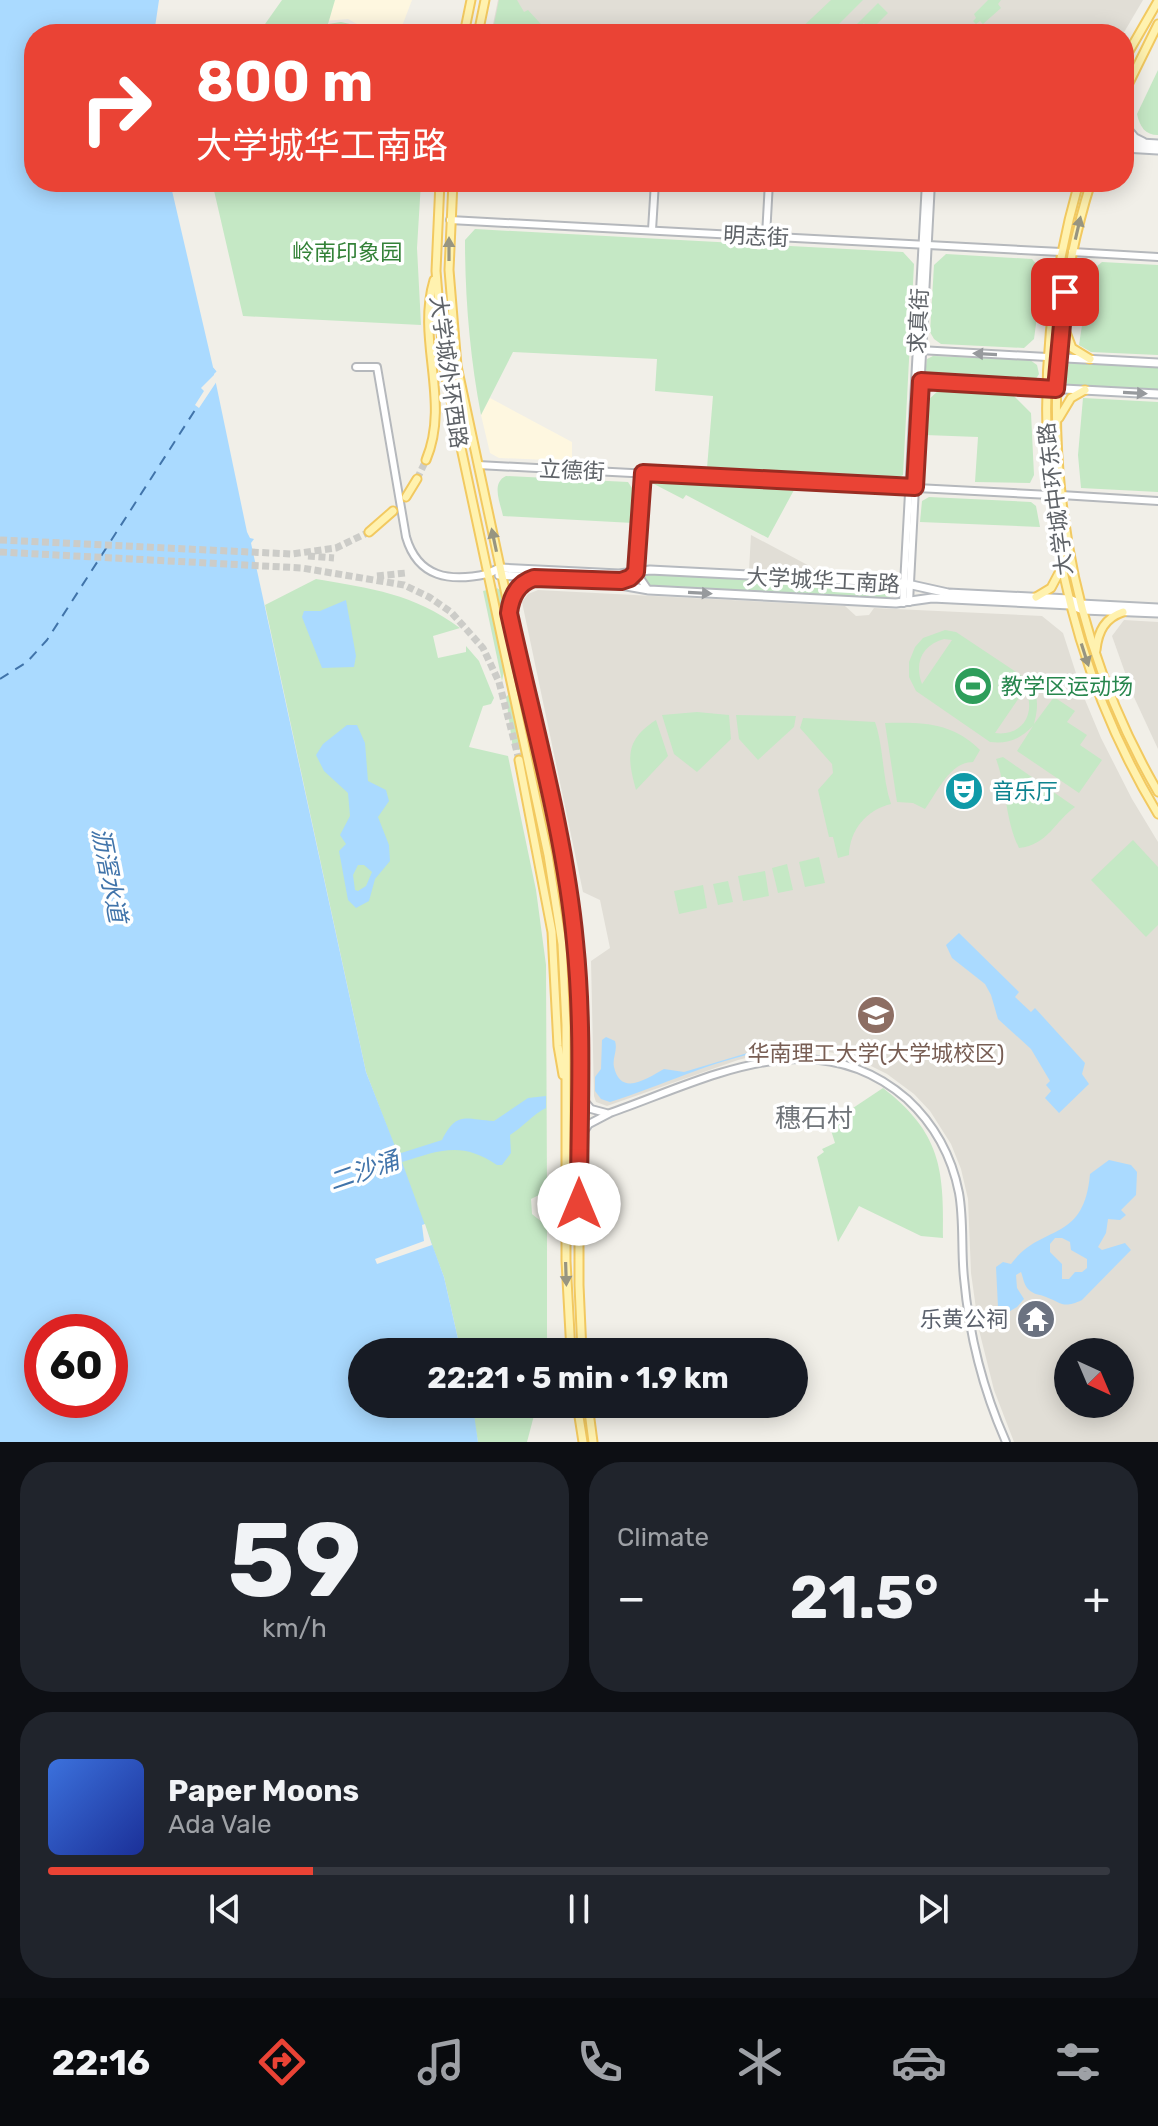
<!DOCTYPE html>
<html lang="en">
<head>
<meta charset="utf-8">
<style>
	:root { --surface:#171b24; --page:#20242c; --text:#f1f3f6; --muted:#9ea1a6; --line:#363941; --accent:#ea4335 }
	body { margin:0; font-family:Rubik,"Noto Sans SC",sans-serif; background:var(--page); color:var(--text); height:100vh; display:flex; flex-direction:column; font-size:30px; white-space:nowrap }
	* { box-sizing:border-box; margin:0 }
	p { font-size:26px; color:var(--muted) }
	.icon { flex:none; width:44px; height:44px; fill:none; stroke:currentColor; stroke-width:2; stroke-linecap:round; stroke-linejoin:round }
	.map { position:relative; height:1442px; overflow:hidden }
	.panel { display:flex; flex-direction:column; gap:20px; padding:20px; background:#0d0f14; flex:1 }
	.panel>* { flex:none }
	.banner { position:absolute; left:24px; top:24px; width:1110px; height:168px; border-radius:32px; box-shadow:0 4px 20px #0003; background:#ea4335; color:#fff; overflow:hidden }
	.needle { width:52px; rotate:136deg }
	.tools { position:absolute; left:1054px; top:1338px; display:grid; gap:16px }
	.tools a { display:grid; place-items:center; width:80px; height:80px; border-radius:50%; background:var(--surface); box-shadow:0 4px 20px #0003; font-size:40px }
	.speed { position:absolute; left:24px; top:1314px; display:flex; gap:16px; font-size:40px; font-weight:700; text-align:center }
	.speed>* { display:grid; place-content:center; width:104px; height:104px; border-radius:50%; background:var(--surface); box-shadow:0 4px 20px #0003; line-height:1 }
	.speed .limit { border:12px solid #d22; background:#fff; color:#111 }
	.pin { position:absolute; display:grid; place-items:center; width:68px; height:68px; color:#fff; margin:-34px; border-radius:16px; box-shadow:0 4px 12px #0006 }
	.me { position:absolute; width:88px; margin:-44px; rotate:0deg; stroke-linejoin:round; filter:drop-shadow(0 0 6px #0008) }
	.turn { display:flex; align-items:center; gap:28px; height:168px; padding:0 40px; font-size:36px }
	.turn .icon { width:104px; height:104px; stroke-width:2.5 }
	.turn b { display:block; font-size:56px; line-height:68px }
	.big { font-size:60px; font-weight:700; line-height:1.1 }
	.panel .widget { flex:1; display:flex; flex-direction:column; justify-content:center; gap:12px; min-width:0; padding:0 28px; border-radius:32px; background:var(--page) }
	.panel .dial { align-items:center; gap:0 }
	.dial b { font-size:104px; line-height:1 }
	.song { display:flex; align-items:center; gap:24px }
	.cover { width:96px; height:96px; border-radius:12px; background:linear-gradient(135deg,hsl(220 70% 55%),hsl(230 70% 35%)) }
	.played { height:8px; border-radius:4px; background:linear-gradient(90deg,var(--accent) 25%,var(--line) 25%) }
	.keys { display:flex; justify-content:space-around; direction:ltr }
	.heat { display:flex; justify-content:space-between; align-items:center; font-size:44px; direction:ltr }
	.panel .tiles { flex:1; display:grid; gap:20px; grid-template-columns:1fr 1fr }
	.widget:last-child { grid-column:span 2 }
	.trip { position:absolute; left:348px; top:1338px; width:460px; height:80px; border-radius:40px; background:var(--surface); box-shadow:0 4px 20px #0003; font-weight:700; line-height:80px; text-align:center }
	.tabs { display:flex; height:128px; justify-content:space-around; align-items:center; background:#090b0e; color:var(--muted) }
	.tabs .icon { width:56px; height:56px }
	.tabs .on { color:var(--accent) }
	.tabs b { font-size:36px; color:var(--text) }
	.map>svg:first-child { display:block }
</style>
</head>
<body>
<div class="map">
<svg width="1158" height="1442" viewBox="0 0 1158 1442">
	<rect width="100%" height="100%" fill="#f1efe8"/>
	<g fill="#fef7e0">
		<polygon points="332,0 412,0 399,34 375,34 348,19 324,21"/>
		<polygon points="490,398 572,442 572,461 499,458 490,453 481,415"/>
	</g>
	<g fill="#e1ded6" fill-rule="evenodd">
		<polygon points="498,0 1143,0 1123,34 491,34"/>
		<polygon points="751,535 817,570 816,573 749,570"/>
		<path d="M538 590 845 606 856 616 869 615 874 608 1042 616 1063 633 1083 695 1101 738 1132 799 1158 842V1442H1014L994 1390 979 1330 971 1273 968 1199 961 1169 951 1144 930 1111 914 1094 887 1074 861 1061 835 1053 805 1049 778 1050 738 1060 607 1106 596 1102 594 1096 591 961 610 948 600 900 583 892 522 602 528 594ZM1068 1352H1120V1404H1068Z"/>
		<polygon points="1124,620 1158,622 1158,749 1133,695 1112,636"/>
	</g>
	<g fill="#c5e8c5" fill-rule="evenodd">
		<polygon points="282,0 335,0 328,24 341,22 359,26 359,34 182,34 183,28 258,34"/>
		<polygon points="499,0 517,0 524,12 528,10 550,34 492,34"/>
		<polygon points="831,0 863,0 829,34 795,34"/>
		<polygon points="988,0 1001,0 998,4 1001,8 983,24 980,21 976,24 973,21 976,18 974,14"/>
		<polygon points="878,3 888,13 867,34 864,30 867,27 864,23 860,26 857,24"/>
		<path d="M1158 70V135C1145 135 1140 127 1137 114Z"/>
		<polygon points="212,182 421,182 417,248 421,325 243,316"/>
		<path d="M475 229 903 252 914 264 903 475 897 478 707 468 713 396 655 391 657 359 513 352 481 415C470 357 465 299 465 240Z"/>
		<polygon points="946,254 1032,259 1043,272 1034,339 1024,348 941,344 934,339 930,332 934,265"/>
		<polygon points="1102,262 1158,265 1158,355 1091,352 1079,345 1090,272"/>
		<polygon points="933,356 1030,360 1037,365 1039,374 1034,382 1028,384 931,379 925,373 927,359"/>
		<polygon points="1071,362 1158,367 1158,390 1070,386 1064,381 1062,370"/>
		<polygon points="939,390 1012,394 1031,413 1034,475 1030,483 975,482 978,437 925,435 927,401"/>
		<polygon points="1083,398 1158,402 1158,492 1081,488 1078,455"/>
		<path d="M506 476 628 482 634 491 633 523 503 516C500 502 491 483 506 476Z"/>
		<polygon points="656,482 794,490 768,538 686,495 683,499 652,483"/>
		<polygon points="929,497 1031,502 1036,506 1040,527 920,522 922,501"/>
		<polygon points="649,572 891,584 890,601 652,587 642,578"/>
		<path d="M316 579C373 589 412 593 460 628L433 636 438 658 466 652V646L479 661 494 698 491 704 483 706 469 747 508 756 536 890 546 965 547 1191 531 1199 532 1214 547 1226V1352H461L444 1277 366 1072 265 605Z"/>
		<polygon points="497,588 500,590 557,856 561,886 558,884 495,591"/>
		<polygon points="487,590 504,671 502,681 483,591"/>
		<path d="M945 630 956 632 1031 682C1039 698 1038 708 1034 724L1054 697 1075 711 1067 722 1087 735 1080 745 1102 760 1079 793 1017 751 1033 726C1020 739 1009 744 990 742L916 691 909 677V662L915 647 923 638ZM944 639 952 640 922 684C914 663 922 645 944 639ZM1025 689C1037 713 1022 737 995 733Z"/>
		<polygon points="509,694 521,748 519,750 513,749 506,697"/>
		<polygon points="697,712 729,715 731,739 697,772 674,754 662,715"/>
		<polygon points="736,715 796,716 794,727 758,760 739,739"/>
		<path d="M803 718 875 722C884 748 882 777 891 804 866 810 850 830 849 855L838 858 833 837H829L818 790 833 773 832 764 800 728Z"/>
		<path d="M656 720 668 756 636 790C627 758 625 740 656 720Z"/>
		<path d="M885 723C922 722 952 722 980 750L973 762C950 762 938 791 925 809L913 803 897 802Z"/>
		<path d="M1003 757 1075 807C1055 821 1048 845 1019 848 1005 820 1007 788 996 759Z"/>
		<polygon points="1133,840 1158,867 1158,925 1146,937 1091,880"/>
		<polygon points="819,857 825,883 805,887 799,862"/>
		<polygon points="787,864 793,890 778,893 772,868"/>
		<polygon points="765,871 769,896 743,901 738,876"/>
		<polygon points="728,881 733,902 718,905 713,884"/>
		<polygon points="703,885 707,908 679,914 674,891"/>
		<path d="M883 1088C941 1133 944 1169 943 1238L921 1236 859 1206 838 1242 817 1157 824 1152 822 1149 835 1143 829 1124Z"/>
		<polygon points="471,1404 537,1404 527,1442 478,1442"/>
	</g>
	<g fill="#aadaff" fill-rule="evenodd">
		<path d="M0 0H159L154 34H34V182H170L213 367 217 371 214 374 247 532 250 538 254 539 251 543 366 1072 398 1154 442 1140C457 1110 466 1120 494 1121L528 1098 546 1096V1108C532 1115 523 1127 510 1135L511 1153 502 1165H497C462 1141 440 1150 402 1162L444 1277 461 1352H362V1404H493L474 1414 478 1442H0ZM42 1332H110V1400H42Z"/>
		<polygon points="346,600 356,656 354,667 322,668 302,617 304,611 320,611"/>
		<path d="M347 725H357L365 743 368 781 386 790 389 801 378 817 389 845 390 861 375 879 369 901 356 908 348 900 339 851 346 844 340 835 350 816 348 793 324 771 316 755 323 744ZM358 865H364L372 872 366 886 358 891 355 890 353 875Z"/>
		<polygon points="959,933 1019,992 1015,997 1031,1012 1035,1008 1085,1063 1082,1074 1089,1084 1059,1113 1045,1098 1051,1091 1046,1085 1050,1081 1031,1049 998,1019 991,995 985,984 952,958 946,945"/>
		<path d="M606 1037 615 1041C618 1051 612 1058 614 1067 621 1098 649 1077 664 1069L684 1072 771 1046 796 1043 829 1046 828 1049C752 1039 681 1080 610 1102L601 1099 595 1091V1077L601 1069 602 1040Z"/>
		<path d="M1109 1160 1131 1165 1137 1172 1136 1195 1121 1210 1126 1215 1120 1220 1108 1219 1106 1233 1098 1247 1102 1250 1125 1243 1131 1250 1082 1300C1063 1309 1062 1303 1046 1297 1039 1294 1034 1295 1028 1289 1024 1285 1023 1277 1021 1272L1016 1275 1017 1288 1024 1299 1017 1307 1005 1314 998 1307 996 1267 1003 1262 1011 1264C1041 1223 1084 1244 1090 1174ZM1055 1238H1062L1070 1242 1071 1250 1087 1259V1268L1082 1272H1075L1069 1279H1062V1264L1050 1252V1244Z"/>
	</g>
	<g fill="#f1efe8">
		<polygon points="216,364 221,370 219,378 199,408 195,405 204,391 201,388 217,372 213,367"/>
		<polygon points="425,1224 432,1245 377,1264 375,1259 424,1241 422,1225"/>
	</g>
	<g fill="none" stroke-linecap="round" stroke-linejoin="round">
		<polyline stroke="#4174aa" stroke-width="2" stroke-dasharray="10 8" stroke-linecap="butt" points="0,679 27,662 47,640 197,407"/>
		<g stroke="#ccccc8" stroke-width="7" stroke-dasharray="7 3.5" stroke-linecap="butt">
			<polyline points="417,479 426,460"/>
			<polyline points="0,540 292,554 336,548 369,532"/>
			<polyline points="0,552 302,568 404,585 429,597 451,612 483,648 499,682 519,760"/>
			<polyline points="308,556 334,558"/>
			<polyline points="377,576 406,573"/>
		</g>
		<defs>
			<g id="tertiary">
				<polyline points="450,220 1061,252"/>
				<polyline points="652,230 655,182"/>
				<polyline points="766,236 769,182"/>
				<polyline points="1072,252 1158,257"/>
				<polyline points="919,350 1047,357"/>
				<path d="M356 367H377L406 537C418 578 450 582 487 574"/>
				<polyline points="919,381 1045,388"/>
				<polyline points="478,465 1050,495"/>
				<polyline points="643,473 636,572 648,590"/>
				<polyline points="1061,495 1158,501"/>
				<polyline points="611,581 625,580 636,572"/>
				<polyline points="909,602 931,182"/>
				<polyline points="903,603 926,182"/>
				<polyline points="580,1096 591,1109 606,1113"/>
				<path d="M580 1137 589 1124 610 1113C707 1079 815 1018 907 1099 934 1124 952 1157 959 1193 964 1221 961 1250 964 1278 969 1334 983 1390 1006 1442"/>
			</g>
			<g id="secondary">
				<polyline points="1124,125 1135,138 1143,142"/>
				<polyline points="1124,142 1158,144"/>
				<polyline points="1124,148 1158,150"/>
				<polyline points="1047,357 1158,363"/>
				<polyline points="1045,388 1158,394"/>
				<polyline points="487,574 500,568 619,574 650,570 903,583 948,593 1069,599 1081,604 1158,608"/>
				<polyline points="499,575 598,581 649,590 896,603 932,598 1070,605 1083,610 1158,613"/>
			</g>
			<g id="primary">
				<polyline points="464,34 471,0"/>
				<polyline points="478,34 485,0"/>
				<polyline points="1124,60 1158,1"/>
				<polyline points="1124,93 1158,24"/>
				<polyline points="440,182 436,271 444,368 548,855 562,944 566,1025 566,1261 571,1352"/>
				<polyline points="453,182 449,270 457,366 562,856 575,943 579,1002 579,1285 582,1352"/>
				<path d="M1079 182C1018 395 1043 623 1158 814"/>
				<path d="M1091 182C1028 383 1052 610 1158 792"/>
				<polyline points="1062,322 1072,348 1090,359"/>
				<polyline points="1059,418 1071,398 1085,390"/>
				<path d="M426 460C451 401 416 340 434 280"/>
				<polyline points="406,497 417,479"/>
				<polyline points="369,532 393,511"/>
				<polyline points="1036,597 1051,588 1060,571"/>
				<polyline points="510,606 521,585 540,578"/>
				<path d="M1096 650C1098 631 1105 618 1123 612"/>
				<polyline points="519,760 552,932 558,1046 563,1075"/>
				<polyline points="577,1404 583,1442"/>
				<polyline points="588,1404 593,1442"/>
			</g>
		</defs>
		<use href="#tertiary" stroke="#b5b8bc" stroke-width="10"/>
		<use href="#secondary" stroke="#b6babf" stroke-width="11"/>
		<use href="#primary" stroke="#f2c960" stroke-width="11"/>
		<use href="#tertiary" stroke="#fff" stroke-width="6"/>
		<use href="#secondary" stroke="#fff" stroke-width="7"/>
		<use href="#primary" stroke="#fff2af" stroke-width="7"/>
	</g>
	<defs><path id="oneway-solid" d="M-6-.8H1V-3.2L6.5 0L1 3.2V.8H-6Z" transform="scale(2)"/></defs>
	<g fill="#979581">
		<use href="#oneway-solid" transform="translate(1078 228) rotate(-77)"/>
		<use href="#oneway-solid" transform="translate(449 249) rotate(-90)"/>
		<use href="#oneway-solid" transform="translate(494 540) rotate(-102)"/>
		<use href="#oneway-solid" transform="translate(1085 655) rotate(72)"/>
		<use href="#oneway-solid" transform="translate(566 1274) rotate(88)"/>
	</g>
	<g fill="#979a9d">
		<use href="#oneway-solid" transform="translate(985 354) rotate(-177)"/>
		<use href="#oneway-solid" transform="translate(1135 393) rotate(3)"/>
		<use href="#oneway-solid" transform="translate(700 593) rotate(3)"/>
	</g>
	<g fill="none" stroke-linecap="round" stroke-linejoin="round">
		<defs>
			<path id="route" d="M579 1204C579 1117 584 1028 575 942 565 834 532 719 509 613 511 596 518 583 534 578L621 581 630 578 636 572 643 473 915 487 921 381 1056 389 1065 292"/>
		</defs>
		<use href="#route" stroke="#982c22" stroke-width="20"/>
		<use href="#route" stroke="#ea4335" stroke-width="14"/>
	</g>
	<defs>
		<symbol id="stadium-disc" viewBox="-11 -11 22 22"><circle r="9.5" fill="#2e9e5b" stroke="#fff"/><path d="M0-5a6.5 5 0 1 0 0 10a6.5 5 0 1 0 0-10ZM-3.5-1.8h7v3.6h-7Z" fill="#fff"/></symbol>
		<symbol id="theatre-disc" viewBox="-11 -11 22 22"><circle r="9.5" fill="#0f9aa8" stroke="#fff"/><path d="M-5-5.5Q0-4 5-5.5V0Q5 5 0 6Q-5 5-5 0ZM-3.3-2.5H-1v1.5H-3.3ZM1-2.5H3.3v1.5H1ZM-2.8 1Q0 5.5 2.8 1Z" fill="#fff"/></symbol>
		<symbol id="university-disc" viewBox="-11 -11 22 22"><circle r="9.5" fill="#8d6e63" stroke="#fff"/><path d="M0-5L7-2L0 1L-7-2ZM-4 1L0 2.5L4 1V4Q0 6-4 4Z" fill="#fff"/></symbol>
		<symbol id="temple-disc" viewBox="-11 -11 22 22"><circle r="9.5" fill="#6b7280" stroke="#fff"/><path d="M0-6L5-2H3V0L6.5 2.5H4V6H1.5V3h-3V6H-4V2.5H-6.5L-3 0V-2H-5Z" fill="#fff"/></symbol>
	</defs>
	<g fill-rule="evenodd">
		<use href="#stadium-disc" x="951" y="664" width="44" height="44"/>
		<use href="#theatre-disc" x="942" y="769" width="44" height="44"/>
		<use href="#university-disc" x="854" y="993" width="44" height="44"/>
		<use href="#temple-disc" x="1014" y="1297" width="44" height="44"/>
	</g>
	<g text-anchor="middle" stroke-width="7" stroke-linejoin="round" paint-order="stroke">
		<g font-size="22" fill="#5f6368" stroke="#fff">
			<text transform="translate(756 236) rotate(3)" y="8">明志街</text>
			<text transform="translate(918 321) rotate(-87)" y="8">求真街</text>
			<text transform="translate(449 372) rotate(82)" y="8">大学城外环西路</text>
			<text transform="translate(572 470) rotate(3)" y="8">立德街</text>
			<text transform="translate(1055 499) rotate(-97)" y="8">大学城中环东路</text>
			<text transform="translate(823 580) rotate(3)" y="8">大学城华工南路</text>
		</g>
		<g font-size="22" fill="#348238" stroke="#fff">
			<text x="347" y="260">岭南印象园</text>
		</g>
		<g font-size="22" fill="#27864d" stroke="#fff" text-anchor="start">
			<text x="1001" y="694">教学区运动场</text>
		</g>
		<g font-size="22" fill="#0d838f" stroke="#fff" text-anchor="start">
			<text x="992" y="799">音乐厅</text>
		</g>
		<g font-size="22" fill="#785e54" stroke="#fff">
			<text x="876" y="1061">华南理工大学(大学城校区)</text>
		</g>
		<g font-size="22" fill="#5b616d" stroke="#fff" text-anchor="end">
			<text x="1008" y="1327">乐黄公祠</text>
		</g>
		<g font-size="24" font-style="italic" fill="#4174aa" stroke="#fff">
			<text transform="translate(109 875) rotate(79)" y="8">沥滘水道</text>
			<text transform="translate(364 1171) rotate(-19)" y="8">二沙涌</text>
		</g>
		<g font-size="26" fill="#70757a" stroke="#fff">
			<text x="814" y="1127">穗石村</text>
		</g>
	</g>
</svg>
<div class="tools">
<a><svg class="needle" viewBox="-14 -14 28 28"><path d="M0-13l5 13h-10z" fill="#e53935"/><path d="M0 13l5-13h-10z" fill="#9ea1a6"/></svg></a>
</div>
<div class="speed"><div class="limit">60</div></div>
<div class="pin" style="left:1065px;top:292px;background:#d93025"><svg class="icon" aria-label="arrive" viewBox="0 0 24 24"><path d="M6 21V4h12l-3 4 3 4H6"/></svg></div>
<svg class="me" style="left:579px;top:1204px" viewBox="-20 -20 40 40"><circle r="19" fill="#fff"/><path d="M0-13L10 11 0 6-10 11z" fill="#ea4335"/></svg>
<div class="trip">22:21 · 5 min · 1.9 km</div>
<div class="banner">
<div class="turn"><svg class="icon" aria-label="right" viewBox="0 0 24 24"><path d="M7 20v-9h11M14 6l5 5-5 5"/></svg><div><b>800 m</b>大学城华工南路</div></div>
</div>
</div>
<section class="panel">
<div class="tiles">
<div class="widget dial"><b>59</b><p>km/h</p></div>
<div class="widget"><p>Climate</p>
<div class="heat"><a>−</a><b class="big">21.5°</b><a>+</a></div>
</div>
<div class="widget">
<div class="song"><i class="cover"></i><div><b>Paper Moons</b><p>Ada Vale</p></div></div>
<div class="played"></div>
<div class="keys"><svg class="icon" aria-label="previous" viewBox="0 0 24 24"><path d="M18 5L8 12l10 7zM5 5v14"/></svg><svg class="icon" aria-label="pause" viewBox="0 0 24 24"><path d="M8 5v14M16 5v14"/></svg><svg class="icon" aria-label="next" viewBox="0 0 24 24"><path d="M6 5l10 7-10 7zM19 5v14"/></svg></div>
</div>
</div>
</section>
<nav class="tabs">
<b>22:16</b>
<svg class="icon on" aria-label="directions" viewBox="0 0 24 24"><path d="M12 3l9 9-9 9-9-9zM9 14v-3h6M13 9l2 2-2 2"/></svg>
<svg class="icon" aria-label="music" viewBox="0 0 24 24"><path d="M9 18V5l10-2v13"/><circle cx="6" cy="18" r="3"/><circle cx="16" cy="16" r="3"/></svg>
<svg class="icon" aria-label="phone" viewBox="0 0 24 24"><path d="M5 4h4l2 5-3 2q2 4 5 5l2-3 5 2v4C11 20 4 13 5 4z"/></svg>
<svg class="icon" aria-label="climate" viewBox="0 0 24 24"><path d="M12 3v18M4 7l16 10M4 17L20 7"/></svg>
<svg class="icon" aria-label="car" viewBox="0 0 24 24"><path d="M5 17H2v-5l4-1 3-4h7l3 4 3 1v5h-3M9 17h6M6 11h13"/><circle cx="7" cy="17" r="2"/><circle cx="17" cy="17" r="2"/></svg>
<svg class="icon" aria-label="filters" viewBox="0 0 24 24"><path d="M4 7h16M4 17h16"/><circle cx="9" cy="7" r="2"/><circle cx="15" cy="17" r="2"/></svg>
</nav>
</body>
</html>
